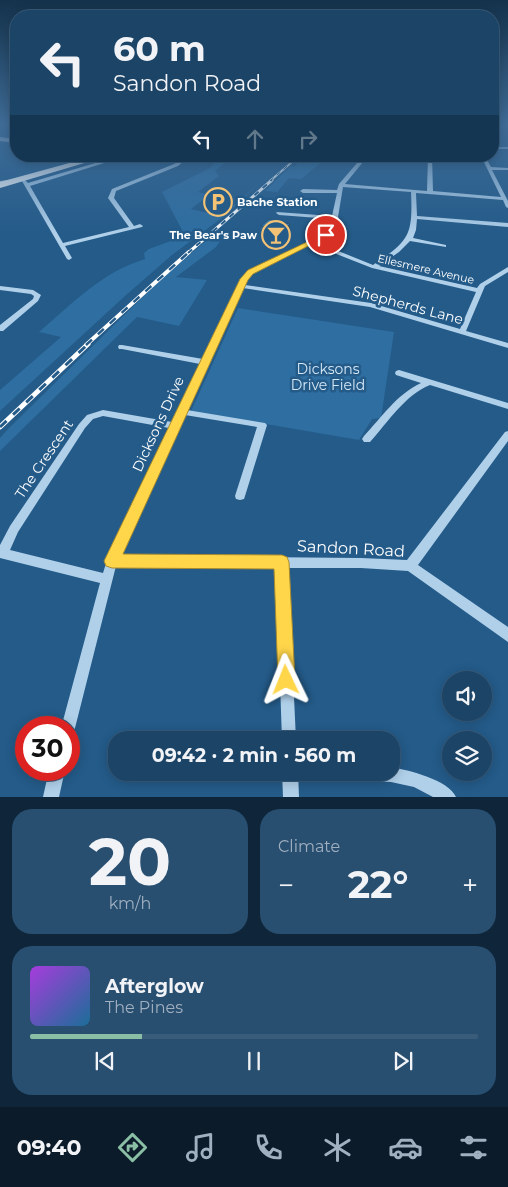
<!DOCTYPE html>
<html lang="en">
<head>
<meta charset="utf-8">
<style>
	:root { --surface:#1b4467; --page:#284e70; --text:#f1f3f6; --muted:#a0b0c0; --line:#395c7b; --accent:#8abfa5 }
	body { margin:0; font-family:Montserrat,sans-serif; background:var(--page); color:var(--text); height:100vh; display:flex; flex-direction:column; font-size:19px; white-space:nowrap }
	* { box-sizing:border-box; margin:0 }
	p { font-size:16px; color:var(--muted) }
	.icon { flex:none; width:28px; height:28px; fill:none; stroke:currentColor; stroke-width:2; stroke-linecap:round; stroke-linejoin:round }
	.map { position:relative; height:797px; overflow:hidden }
	.panel { display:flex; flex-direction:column; gap:12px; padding:12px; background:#0f2539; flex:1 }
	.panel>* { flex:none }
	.guide { position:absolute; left:10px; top:10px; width:489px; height:152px; border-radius:20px; box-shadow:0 2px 12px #0003,0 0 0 1px var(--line); background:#1b4467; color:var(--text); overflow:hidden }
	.tools { position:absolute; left:442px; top:671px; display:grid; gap:10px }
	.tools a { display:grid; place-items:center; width:50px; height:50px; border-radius:50%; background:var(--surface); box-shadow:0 2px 12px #0003,0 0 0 1px var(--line); font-size:25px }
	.speed { position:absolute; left:15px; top:716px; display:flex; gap:10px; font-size:25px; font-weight:700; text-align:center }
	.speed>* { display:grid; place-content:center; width:65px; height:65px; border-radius:50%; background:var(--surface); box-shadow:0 2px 12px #0003,0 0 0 1px var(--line); line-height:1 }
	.speed .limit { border:8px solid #d22; background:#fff; color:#111 }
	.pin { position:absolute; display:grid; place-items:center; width:42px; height:42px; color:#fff; margin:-21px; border:2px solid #fff; border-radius:50%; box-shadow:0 1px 5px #0007 }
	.me { position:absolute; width:55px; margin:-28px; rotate:358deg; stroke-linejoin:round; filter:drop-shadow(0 0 4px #0008) }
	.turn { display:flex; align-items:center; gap:18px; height:105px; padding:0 20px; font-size:22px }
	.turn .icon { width:65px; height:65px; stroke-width:2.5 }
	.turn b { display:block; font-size:35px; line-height:42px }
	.lanes { display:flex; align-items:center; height:48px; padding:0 20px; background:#0003; justify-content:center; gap:25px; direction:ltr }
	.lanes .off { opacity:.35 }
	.big { font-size:38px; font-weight:700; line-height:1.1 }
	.panel .tile { flex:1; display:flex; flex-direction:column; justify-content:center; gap:8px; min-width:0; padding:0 18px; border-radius:20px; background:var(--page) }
	.panel .dial { align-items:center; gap:0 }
	.dial b { font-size:65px; line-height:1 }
	.song { display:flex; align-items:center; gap:15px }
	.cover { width:60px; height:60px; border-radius:8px; background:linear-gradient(135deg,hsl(280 70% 55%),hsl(200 70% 35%)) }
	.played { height:5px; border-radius:2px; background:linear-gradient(90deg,var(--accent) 25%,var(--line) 25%) }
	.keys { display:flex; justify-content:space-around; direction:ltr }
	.heat { display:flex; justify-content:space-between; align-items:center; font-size:28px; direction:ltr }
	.panel .tiles { flex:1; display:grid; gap:12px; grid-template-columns:1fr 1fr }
	.tile:last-child { grid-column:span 2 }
	.trip { position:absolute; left:108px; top:731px; width:292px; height:50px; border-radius:20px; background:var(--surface); box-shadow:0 2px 12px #0003,0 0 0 1px var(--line); font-weight:700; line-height:50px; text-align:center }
	.tabs { display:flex; height:80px; justify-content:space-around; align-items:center; background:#0b1b29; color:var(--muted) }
	.tabs .icon { width:35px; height:35px }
	.tabs .on { color:var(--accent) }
	.tabs b { font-size:22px; color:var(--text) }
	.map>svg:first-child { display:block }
</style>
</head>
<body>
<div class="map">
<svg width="508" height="797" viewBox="0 0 508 797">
	<rect width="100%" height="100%" fill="#245b89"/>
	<g fill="#2e6ea1">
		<path d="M212 156H226L228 160 215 171 219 176 198 192 209 195 191 209 221 216 263 180 223 217 172 255 125 296 0 411V390L61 337 39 332C73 303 102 272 145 259L144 253 149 249 179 238 182 230 162 192 210 168 215 162Z"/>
		<polygon points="303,156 329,156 301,179 289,178 277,192 265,191 291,166 294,167"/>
		<polygon points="220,229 220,234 223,237 216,247 176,277 207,280 179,326 137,317 0,451 0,438 8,429 162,278"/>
		<polygon points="238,308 394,332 381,418 372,419 359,440 191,411"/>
	</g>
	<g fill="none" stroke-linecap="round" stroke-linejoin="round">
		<g fill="#b0d0ea" fill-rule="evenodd">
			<rect x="492" y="147" width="16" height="2"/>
			<polygon points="119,156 127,156 30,186 63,243 129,227 108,198 112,189 174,164 179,161 179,156 183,156 183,162 178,166 116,191 114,198 134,226 140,224 143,226 142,227 65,246 72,258 69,260 67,259 22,181 0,183 0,181 23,178 28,183"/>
			<path d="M363 156H368L345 184 427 191 428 156H432L433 191 501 197 481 156H485L491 167 508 168V170H492L508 201V208L506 207 503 200 416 193 417 216 508 223V227L417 219 416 230 413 238 446 245V247L410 241 399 252 379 266 477 288 480 284 508 267V272L485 286 466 331 508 343V348L370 307 243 288 187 410 265 423 267 425 245 496 244 499 240 500 236 499 235 496 257 427 185 415 120 556 361 558 407 560 505 432 508 431V441L418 565 508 627V642L408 571 361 568H288L296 740H282L276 568 116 566 75 728 73 733 69 735V728H61L100 583 0 558V545L10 526 79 424 87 415 103 410 172 422 200 364 122 349H119L118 347 119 345H122L203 359 241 279 248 271 329 231 332 219 279 215 276 213 277 212 332 216 337 193H303L300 191 303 189 337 190 339 184ZM343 187 411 192C413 236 409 241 373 265L316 242 335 232 337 219 339 218 338 217ZM311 244 372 268 476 292 460 329 371 303 245 285 252 273ZM103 416 169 428 108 557 103 573 10 550 18 532 85 428 93 419Z"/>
			<polygon points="0,286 33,290 41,295 38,301 3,331 0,331 0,325 33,299 34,296 31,294 0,290"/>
			<path d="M399 370 508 403V409L430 385C405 395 388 422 370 442H364L362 439 364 436C381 418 397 394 421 383L396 375 395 373 396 371Z"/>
			<path d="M391 767C408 770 449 780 456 797H433L414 787 391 782 352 780 347 777 344 772H391Z"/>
			<polygon points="49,770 65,770 59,797 43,797"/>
			<polygon points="282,772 298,772 299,797 283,797"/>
		</g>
		<polygon fill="#f4f9fe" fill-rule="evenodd" points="0,137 16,139 16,143 0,141"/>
		<polygon fill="#fff" fill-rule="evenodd" points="95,156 108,156 0,188 0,182"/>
		<defs>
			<polyline id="rail-far3" points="270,181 299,156"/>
			<polyline id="rail-far2" points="188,253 272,180"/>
			<polyline id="rail-far1" points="86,345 189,252"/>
			<polyline id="rail" points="0,427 88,344"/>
		</defs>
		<use href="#rail-far3" stroke="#fff" stroke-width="2"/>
		<use href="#rail-far2" stroke="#fff" stroke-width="3"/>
		<use href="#rail-far1" stroke="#fff" stroke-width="4"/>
		<use href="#rail" stroke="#fff" stroke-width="5"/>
		<use href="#rail-far3" stroke="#245b89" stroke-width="1" stroke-dasharray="4.5" stroke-linecap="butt"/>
		<use href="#rail-far2" stroke="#245b89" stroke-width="2" stroke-dasharray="5.5" stroke-linecap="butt"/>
		<use href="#rail-far1" stroke="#245b89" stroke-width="2.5" stroke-dasharray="8" stroke-linecap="butt"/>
		<use href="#rail" stroke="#245b89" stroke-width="3" stroke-dasharray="9" stroke-linecap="butt"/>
	</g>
	<polygon fill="#2d638f" points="290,224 290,235 283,242 261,237 261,226"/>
	<g fill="#245074">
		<polygon points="10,124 16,124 16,125 11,129"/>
		<polygon points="290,224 290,235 283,242 284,231"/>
	</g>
	<polygon fill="#3473a6" stroke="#245074" points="269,219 290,224 284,231 261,226"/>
	<linearGradient id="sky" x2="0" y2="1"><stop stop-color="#14324b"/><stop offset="0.53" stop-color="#3f6c97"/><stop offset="1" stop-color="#3f6c97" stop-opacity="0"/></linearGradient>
	<rect width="508" height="235" fill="url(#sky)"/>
	<polygon fill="#ffd54a" stroke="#a68a30" points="324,234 330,235 253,274 248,280 123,554 282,555 287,557 289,562 295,680 293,687 286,689 280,687 278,680 274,569 112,568 106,566 104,561 240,279 248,270"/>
	<defs>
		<symbol id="parking-ring" viewBox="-11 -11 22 22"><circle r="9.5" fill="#245b89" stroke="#f4c274" stroke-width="1.5"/><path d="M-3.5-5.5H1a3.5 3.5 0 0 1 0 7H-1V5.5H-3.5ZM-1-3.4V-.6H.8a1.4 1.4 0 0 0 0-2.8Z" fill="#f4c274"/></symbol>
		<symbol id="bar-ring" viewBox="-11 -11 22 22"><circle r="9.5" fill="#245b89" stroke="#f4c274" stroke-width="1.5"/><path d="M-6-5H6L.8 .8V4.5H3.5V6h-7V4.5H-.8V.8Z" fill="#f4c274"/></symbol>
	</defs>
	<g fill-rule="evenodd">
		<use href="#parking-ring" x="202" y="186" width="32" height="32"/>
		<use href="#bar-ring" x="260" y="219" width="32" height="32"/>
	</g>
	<g text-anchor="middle" stroke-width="5" stroke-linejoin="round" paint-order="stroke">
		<g font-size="11" font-weight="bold" fill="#fff" stroke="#245b89" text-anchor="start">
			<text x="237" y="206">Bache Station</text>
			<text x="257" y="239" text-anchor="end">The Bear's Paw</text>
		</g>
		<g font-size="11" fill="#fff" stroke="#245b89">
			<text transform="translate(426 269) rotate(13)" y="4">Ellesmere Avenue</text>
		</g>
		<g font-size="14" fill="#fff" stroke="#245b89">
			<text transform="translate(408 305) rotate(15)" y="5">Shepherds Lane</text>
			<text transform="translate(158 424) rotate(-65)" y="5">Dicksons Drive</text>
			<text transform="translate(44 459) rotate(-56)" y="5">The Crescent</text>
		</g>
		<g font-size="14" fill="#d5e8f7" stroke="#245b89">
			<text x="328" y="374">Dicksons<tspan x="328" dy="16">Drive Field</tspan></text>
		</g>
		<g font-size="16" fill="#fff" stroke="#245b89">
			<text transform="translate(351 548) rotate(3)" y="6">Sandon Road</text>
		</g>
	</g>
</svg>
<div class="tools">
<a><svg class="icon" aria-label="sound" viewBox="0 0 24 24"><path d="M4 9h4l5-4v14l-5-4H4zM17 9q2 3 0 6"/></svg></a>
<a><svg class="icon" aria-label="layers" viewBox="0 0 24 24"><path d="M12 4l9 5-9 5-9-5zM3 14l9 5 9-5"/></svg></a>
</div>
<div class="speed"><div class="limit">30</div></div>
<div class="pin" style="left:326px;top:235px;background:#d93025"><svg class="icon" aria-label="arrive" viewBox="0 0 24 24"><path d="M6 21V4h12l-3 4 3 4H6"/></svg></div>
<svg class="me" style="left:286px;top:680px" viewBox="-20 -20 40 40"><path d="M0-17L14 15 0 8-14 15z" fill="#ffd54a" stroke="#fff" stroke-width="4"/></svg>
<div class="trip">09:42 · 2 min · 560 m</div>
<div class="guide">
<div class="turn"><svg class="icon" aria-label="left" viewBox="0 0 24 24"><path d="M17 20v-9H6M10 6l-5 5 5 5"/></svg><div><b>60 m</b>Sandon Road</div></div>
<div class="lanes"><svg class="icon" aria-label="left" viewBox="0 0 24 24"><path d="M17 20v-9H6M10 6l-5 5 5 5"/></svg><svg class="icon off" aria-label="ahead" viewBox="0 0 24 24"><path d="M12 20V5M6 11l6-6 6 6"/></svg><svg class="icon off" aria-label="right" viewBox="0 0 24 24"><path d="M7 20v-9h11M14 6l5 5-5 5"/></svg></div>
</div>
</div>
<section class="panel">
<div class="tiles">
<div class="tile dial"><b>20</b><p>km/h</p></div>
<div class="tile"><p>Climate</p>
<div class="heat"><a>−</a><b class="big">22°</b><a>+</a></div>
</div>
<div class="tile">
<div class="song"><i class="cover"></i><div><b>Afterglow</b><p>The Pines</p></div></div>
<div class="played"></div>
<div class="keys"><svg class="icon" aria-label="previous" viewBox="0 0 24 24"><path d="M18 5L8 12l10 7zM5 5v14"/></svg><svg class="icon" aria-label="pause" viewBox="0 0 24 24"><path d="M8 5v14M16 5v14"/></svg><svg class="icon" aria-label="next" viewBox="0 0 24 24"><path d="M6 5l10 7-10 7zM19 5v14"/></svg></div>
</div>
</div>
</section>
<nav class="tabs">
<b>09:40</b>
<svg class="icon on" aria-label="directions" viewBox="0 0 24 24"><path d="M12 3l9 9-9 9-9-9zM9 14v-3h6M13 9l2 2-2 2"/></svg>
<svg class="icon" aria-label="music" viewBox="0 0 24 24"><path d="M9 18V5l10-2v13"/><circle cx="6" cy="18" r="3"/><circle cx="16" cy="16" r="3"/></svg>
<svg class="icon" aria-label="phone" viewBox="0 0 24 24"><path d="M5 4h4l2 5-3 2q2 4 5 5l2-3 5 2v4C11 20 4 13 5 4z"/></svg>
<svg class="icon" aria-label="climate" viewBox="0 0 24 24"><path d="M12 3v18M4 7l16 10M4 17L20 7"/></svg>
<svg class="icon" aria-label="car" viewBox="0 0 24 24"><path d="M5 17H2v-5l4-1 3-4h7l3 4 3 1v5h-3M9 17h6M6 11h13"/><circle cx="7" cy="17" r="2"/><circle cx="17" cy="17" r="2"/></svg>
<svg class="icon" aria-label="filters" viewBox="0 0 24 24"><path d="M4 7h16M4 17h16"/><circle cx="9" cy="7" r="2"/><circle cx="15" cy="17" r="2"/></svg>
</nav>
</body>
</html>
